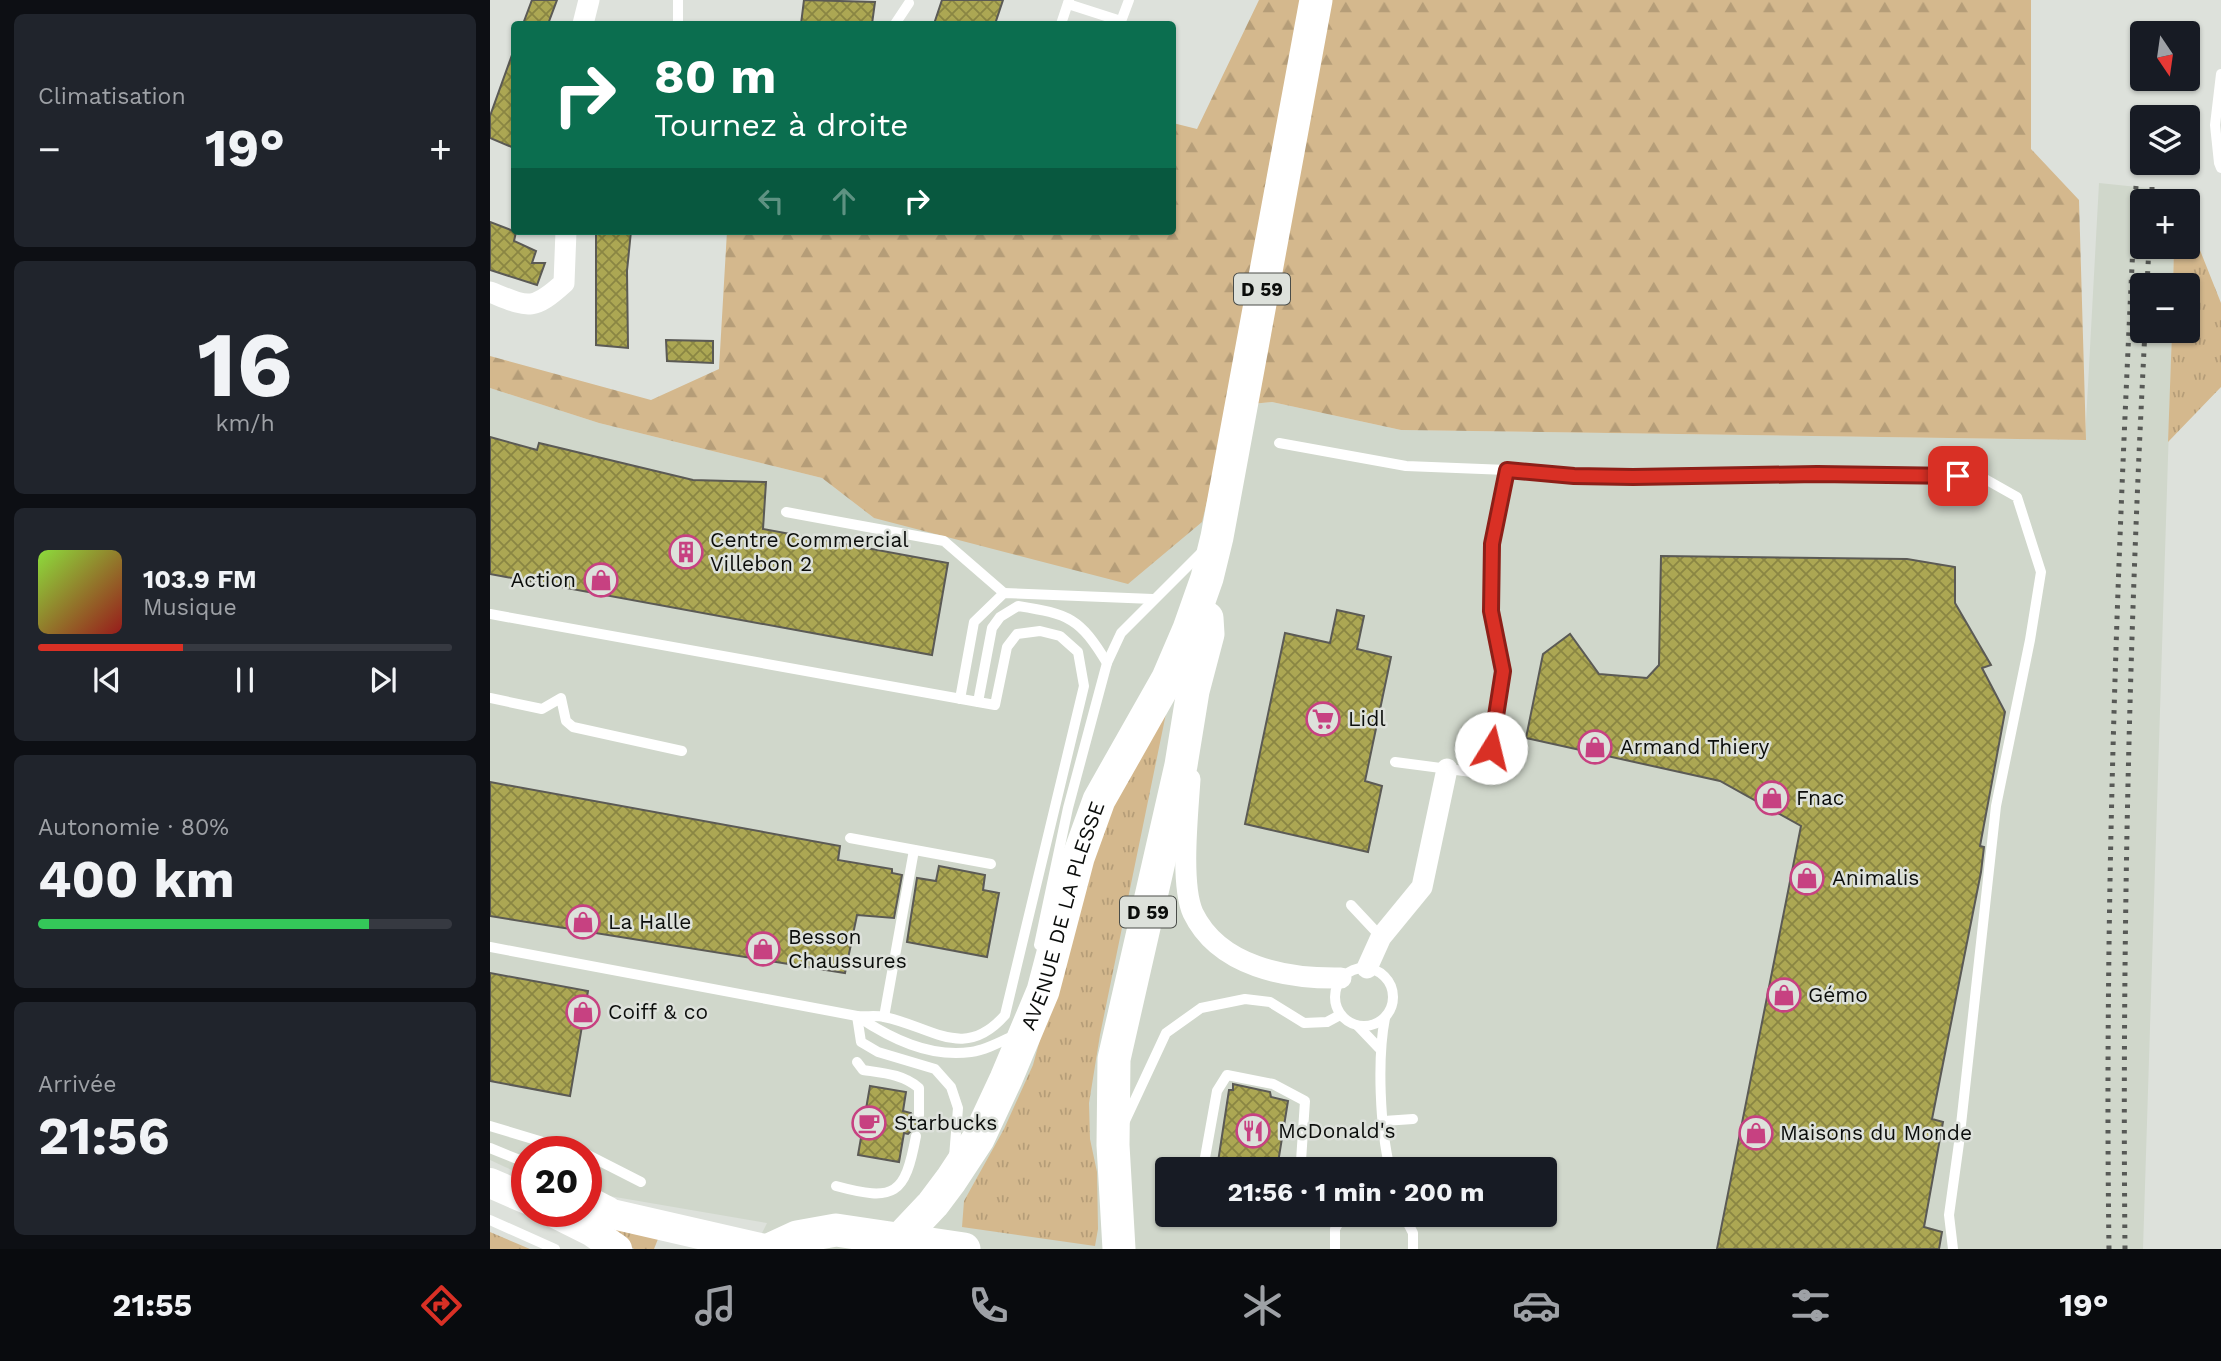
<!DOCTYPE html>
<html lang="fr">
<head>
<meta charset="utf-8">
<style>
	:root { --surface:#171b24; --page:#20242c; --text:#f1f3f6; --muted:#9ea1a6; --line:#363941; --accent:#d93025 }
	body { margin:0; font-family:"Work Sans",sans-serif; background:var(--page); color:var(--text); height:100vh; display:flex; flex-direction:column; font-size:26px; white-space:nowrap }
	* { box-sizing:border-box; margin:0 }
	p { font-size:23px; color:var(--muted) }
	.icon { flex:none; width:38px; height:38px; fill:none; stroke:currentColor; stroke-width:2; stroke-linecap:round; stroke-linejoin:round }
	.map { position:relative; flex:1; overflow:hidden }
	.drawer { display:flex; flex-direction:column; gap:14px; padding:14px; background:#0d0f14; width:490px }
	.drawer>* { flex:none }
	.top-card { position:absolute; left:21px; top:21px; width:665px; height:214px; border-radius:7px; box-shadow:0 2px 5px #0004; background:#0b6e4f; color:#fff; overflow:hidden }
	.needle { width:46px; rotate:167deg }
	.buttons { position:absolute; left:1640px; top:21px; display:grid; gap:14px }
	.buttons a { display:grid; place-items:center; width:70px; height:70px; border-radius:7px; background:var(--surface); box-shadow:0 2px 5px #0004; font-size:35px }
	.speed { position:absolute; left:21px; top:1136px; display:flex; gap:14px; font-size:35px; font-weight:700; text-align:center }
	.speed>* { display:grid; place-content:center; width:91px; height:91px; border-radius:50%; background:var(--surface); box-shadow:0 2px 5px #0004; line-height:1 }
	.speed .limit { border:10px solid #d22; background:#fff; color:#111 }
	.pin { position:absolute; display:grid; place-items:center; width:60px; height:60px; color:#fff; margin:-30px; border-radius:14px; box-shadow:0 4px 10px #0006 }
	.me { position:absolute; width:77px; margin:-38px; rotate:9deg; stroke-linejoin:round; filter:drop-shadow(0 0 5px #0008) }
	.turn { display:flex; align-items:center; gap:24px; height:147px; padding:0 28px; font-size:32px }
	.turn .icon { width:91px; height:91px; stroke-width:2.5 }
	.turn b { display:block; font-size:49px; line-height:60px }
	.lanes { display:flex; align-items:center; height:66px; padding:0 28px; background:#0003; justify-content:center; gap:35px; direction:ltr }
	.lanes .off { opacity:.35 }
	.big { font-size:52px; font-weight:700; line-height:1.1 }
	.drawer .card { flex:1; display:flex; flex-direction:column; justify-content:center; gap:10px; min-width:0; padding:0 24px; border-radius:10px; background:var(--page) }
	.drawer .dial { align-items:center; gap:0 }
	.dial b { font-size:91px; line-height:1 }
	.song { display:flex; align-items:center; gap:21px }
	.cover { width:84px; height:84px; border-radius:10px; background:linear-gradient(135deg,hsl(90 70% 55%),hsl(0 70% 35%)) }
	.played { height:7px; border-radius:4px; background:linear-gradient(90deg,var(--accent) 35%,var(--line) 35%) }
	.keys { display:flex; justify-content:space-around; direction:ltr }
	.heat { display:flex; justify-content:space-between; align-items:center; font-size:38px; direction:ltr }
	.charge { height:10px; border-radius:5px; background:linear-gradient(90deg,#34c759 80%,var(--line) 0) }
	.trip { position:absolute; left:665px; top:1157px; width:402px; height:70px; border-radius:7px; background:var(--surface); box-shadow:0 2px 5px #0004; font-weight:700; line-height:70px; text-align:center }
	.tab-bar { display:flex; height:112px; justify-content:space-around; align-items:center; background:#090b0e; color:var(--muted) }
	.tab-bar .icon { width:49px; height:49px }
	.tab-bar .active { color:var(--accent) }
	.tab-bar b { font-size:32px; color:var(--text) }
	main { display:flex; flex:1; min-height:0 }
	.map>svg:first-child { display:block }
</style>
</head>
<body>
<main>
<section class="drawer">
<div class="card"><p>Climatisation</p>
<div class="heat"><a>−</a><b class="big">19°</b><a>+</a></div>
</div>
<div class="card dial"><b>16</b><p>km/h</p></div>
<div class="card">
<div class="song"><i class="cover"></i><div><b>103.9 FM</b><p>Musique</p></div></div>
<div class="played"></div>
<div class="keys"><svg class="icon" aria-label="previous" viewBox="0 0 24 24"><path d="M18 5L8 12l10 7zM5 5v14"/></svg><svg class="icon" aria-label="pause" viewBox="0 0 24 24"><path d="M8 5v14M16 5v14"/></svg><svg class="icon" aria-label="next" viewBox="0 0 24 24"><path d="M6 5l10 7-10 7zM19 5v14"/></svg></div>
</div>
<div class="card"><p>Autonomie · 80%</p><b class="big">400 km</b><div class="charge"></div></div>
<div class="card"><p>Arrivée</p><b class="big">21:56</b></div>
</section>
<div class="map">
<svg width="1731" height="1249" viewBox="0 0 1731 1249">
	<defs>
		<pattern id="grass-tufts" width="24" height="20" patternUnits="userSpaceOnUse" patternTransform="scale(1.75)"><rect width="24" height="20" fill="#d4b88d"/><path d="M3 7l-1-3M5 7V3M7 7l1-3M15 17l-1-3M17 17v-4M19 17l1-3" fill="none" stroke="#b59d78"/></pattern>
		<pattern id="forest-firs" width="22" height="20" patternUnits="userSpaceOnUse" patternTransform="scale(1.75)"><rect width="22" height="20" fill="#d4b88d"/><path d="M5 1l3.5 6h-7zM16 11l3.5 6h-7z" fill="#b59d78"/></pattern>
		<pattern id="building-cross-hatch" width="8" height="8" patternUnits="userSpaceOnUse" patternTransform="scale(1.75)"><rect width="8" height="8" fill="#aca753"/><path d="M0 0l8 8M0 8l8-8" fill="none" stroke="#8a8643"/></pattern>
	</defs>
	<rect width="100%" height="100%" fill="#dde1db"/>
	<path fill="#d0d7cb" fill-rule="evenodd" d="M1609 183 1686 191 1685 201H1652V247H1684L1683 285H1652V331H1682L1653 1249H264L277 1223 96 1192V1152H37V1177L0 1160V388L109 423 332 478 384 518 740 406 782 402 911 430 1595 440ZM677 1169H1055V1214H677Z"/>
	<g fill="url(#grass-tufts)">
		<polygon points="1698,220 1731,303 1731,387 1678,442 1682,331 1698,331 1698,285 1683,285 1684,247 1698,247"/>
		<polygon points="680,694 610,1035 599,1103 600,1139 607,1172 608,1229 605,1246 472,1227 474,1201 514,1129 543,1065 607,832"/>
		<polygon points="108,1222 168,1239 164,1249 144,1249"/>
		<polygon points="0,1232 40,1249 0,1249"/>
	</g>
	<polygon fill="url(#forest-firs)" points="769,0 1541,0 1541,149 1589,200 1596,440 911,430 782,402 740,406 712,522 638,584 384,518 332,478 109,423 0,388 0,356 161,400 229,369 237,231 682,231 683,123 707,129"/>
	<g fill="url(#building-cross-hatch)" stroke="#5b5a55" stroke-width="2">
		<polygon points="42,0 67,0 58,24 33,24"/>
		<polygon points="314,0 385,2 382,24 311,24"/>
		<polygon points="452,0 513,0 505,24 444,24"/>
		<polygon points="22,55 24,56 24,148 0,138 0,116"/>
		<polygon points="0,222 26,232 24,241 46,251 42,263 55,263 47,285 0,270"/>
		<polygon points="106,231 141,231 137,271 138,348 106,345"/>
		<polygon points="176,340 223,341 223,363 177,361"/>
		<polygon points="0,437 47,450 49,443 203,480 276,482 273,529 458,563 442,655 0,574"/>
		<polygon points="1171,556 1417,559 1465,567 1465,603 1501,665 1492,668 1515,712 1490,846 1494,847 1491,872 1442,1119 1453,1122 1434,1227 1452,1232 1449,1249 1227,1249 1311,826 1230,781 1036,738 1053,654 1080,634 1109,674 1157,678 1169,665"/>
		<polygon points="847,610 874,616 867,649 901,657 875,781 892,786 878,852 755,824 795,633 840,643"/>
		<polygon points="0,782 350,846 348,860 402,869 402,873 412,875 404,918 367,915 355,973 0,916"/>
		<polygon points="449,866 495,875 493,890 509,893 497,957 417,942 427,878 446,881"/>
		<polygon points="0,973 98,991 80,1096 0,1081"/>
		<polygon points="743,1084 780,1092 781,1097 798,1101 787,1169 766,1169 728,1162 739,1090 743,1090"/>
		<polygon points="380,1086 416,1092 413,1111 421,1113 425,1121 432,1122 431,1130 424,1128 418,1134 414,1133 409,1162 368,1155"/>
	</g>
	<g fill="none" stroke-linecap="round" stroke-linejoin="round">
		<g stroke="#fff" stroke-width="10">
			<polyline points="578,4 631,21"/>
			<polyline points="188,24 188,0"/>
			<polyline points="405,24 419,3"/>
			<polyline points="571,24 579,0"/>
			<polyline points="630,24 639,0"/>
			<polyline points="1731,74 1725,125 1729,163 1731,168"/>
			<polyline points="789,443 916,466 1017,470"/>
			<polyline points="296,512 454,541 514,593"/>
			<path d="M0 614 488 702 502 628 510 617 528 606C579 614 590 618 617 663"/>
			<polyline points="0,698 52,709 71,698 76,721 83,727 192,751"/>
			<polyline points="470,699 484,622 514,593 663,599"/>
			<polyline points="905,762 997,774 1013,672 1001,611 1002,544 1017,470 1084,476 1143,477 1327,473 1427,477 1488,475 1527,497 1551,572 1540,640 1506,806 1469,1143 1459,1215 1463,1249"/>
			<polyline points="360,838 501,864"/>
			<polyline points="861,905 891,937"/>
			<polyline points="549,945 578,808 617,663 631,633 715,549"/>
			<path d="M0 947 367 1016C376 1017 386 1015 394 1017 441 1026 474 1062 515 1015L594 686 588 652 570 636 550 631 527 634 517 647 505 705 488 702"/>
			<circle cx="874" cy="997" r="29"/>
			<path d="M367 1016C400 1038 439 1058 481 1052 497 1050 512 1041 527 1034"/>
			<polyline points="367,1016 371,1042 388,1052 445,1069 461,1087 468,1108 464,1157"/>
			<polyline points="394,1017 424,850"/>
			<path d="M895 1018C887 1059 890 1128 900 1169"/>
			<polyline points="868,1026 889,1048"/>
			<path d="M367 1062 373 1070C393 1073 413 1074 429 1088V1115"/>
			<polyline points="635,1121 676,1033 711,1008 755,999 780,1002 814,1023 837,1022 850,1015"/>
			<polyline points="894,1121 923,1119"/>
			<polyline points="0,1126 86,1152"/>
			<polyline points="0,1148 37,1163"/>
			<polyline points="96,1154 151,1182"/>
			<polyline points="713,1169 727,1091 737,1075 783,1084 815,1101 811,1161 820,1169"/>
			<path d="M346 1186C405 1202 415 1195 426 1136"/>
			<polyline points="96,1189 123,1203"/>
			<polyline points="913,1214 923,1233 923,1249"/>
			<polyline points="0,1220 65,1249"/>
			<polyline points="845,1249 845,1229 854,1214"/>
		</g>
		<g stroke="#fff" stroke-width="21">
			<polyline points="93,24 99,0"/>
			<path d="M0 292C38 307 42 312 74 283L76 231"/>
			<path d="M700 779C698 812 690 884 703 913 729 967 797 979 851 978"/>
			<polyline points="877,968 891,937 932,887 957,769"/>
		</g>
		<g stroke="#fff" stroke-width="30">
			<polyline points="0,1183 37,1199"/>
			<polyline points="96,1208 275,1249"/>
			<polyline points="61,1211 101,1231 127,1249"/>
		</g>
		<g stroke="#fff" stroke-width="33">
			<path id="s1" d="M409 1240 443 1204 461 1180 488 1139 516 1079 553 991 588 858 609 800 678 678 699 629 717 578 727 537 826 0"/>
			<polyline points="281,1249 307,1237 346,1230 474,1249"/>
			<polyline points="629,1249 623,1145 624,1059 691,765 703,691 718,634 717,618"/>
		</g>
		<g stroke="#575956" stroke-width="5" stroke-dasharray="3.5 7" stroke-linecap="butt">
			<polyline points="1662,201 1662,187"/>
			<polyline points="1657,285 1659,247"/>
			<path d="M1619 1249C1614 895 1628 540 1646 186"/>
			<path d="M1635 1249C1632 943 1639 636 1655 331"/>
		</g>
	</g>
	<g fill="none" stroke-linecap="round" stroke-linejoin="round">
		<defs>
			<polyline id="route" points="1001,748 1013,671 1001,611 1002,544 1017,470 1084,476 1143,477 1327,474 1468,476"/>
		</defs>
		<use href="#route" stroke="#8d1f18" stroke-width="18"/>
		<use href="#route" stroke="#d93025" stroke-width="12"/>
	</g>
	<defs>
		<symbol id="building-ring" viewBox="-11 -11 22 22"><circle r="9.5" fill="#dde1db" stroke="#c74181" stroke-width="1.5"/><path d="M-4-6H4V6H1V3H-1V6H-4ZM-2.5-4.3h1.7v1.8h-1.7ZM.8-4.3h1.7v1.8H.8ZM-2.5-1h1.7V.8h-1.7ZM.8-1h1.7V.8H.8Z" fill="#c74181"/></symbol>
		<symbol id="shop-ring" viewBox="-11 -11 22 22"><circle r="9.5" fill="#dde1db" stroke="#c74181" stroke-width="1.5"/><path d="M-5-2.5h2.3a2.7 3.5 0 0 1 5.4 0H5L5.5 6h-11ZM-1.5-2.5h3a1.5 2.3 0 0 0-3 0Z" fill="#c74181"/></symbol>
		<symbol id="supermarket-ring" viewBox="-11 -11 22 22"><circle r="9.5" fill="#dde1db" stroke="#c74181" stroke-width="1.5"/><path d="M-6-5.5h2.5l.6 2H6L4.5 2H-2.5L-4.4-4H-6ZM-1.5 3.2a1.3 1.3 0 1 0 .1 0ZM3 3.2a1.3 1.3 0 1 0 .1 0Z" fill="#c74181"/></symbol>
		<symbol id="cafe-ring" viewBox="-11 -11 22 22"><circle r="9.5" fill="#dde1db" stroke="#c74181" stroke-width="1.5"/><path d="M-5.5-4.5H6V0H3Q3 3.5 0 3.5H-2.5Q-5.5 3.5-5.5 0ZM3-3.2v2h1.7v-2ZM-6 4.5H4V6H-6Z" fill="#c74181"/></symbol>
		<symbol id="restaurant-ring" viewBox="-11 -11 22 22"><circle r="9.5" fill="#dde1db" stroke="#c74181" stroke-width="1.5"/><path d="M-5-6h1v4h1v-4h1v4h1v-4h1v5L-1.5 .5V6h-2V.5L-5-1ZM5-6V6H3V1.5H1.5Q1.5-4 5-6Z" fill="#c74181"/></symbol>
	</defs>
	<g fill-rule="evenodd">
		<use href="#building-ring" x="177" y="533" width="38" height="38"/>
		<use href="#shop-ring" x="92" y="561" width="38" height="38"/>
		<use href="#supermarket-ring" x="814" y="700" width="38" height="38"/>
		<use href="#shop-ring" x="1086" y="728" width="38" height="38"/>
		<use href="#shop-ring" x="1263" y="779" width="38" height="38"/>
		<use href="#shop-ring" x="1298" y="859" width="38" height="38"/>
		<use href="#shop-ring" x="74" y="903" width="38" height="38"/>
		<use href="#shop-ring" x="254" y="930" width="38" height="38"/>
		<use href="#shop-ring" x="1275" y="976" width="38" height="38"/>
		<use href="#shop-ring" x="74" y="993" width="38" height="38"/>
		<use href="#cafe-ring" x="360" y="1104" width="38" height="38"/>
		<use href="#restaurant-ring" x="744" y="1112" width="38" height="38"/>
		<use href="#shop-ring" x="1247" y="1114" width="38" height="38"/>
	</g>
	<g text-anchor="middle" stroke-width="5" stroke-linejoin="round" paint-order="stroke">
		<g fill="#dde1db" stroke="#4a4d49" stroke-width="2">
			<rect x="744" y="273.5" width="56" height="31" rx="5"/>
			<rect x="630" y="896.5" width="56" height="31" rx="5"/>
		</g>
		<g font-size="19" font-weight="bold" fill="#0b0d0b">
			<text x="772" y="296">D 59</text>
			<text x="658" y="919">D 59</text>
		</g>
		<g font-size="21" fill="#0b0d0b" stroke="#dde1db" text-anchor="start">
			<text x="220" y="547">Centre Commercial<tspan x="220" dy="24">Villebon 2</tspan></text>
			<text x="86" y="587" text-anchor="end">Action</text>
			<text x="858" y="726">Lidl</text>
			<text x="1130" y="754">Armand Thiery</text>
			<text x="1306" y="805">Fnac</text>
			<text x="1342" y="885">Animalis</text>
			<text x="118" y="929">La Halle</text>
			<text x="298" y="944">Besson<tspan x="298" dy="24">Chaussures</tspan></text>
			<text x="1318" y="1002">Gémo</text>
			<text x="118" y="1019">Coiff &amp; co</text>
			<text x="404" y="1130">Starbucks</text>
			<text x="788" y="1138">McDonald's</text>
			<text x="1290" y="1140">Maisons du Monde</text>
		</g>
		<g font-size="21" fill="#0b0d0b" stroke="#dde1db">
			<text dy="7" stroke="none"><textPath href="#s1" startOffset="368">AVENUE DE LA PLESSE</textPath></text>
		</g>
	</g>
</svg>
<div class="buttons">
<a><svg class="needle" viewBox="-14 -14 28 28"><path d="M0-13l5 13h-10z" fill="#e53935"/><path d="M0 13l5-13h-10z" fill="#9ea1a6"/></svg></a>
<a><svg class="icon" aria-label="layers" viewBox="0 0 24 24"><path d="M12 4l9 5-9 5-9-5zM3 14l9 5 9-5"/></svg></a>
<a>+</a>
<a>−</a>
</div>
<div class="speed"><div class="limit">20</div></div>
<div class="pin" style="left:1468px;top:476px;background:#d93025"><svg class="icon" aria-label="arrive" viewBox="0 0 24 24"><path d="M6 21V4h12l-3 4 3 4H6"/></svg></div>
<svg class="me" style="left:1001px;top:748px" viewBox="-20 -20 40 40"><circle r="19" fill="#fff"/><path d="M0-13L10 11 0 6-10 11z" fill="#d93025"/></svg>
<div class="trip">21:56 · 1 min · 200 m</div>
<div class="top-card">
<div class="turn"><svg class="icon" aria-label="right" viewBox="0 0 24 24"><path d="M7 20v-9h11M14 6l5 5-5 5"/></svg><div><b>80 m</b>Tournez à droite</div></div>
<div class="lanes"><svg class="icon off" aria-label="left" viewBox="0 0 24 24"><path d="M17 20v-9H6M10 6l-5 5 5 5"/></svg><svg class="icon off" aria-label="ahead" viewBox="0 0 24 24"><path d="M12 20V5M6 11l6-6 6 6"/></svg><svg class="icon" aria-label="right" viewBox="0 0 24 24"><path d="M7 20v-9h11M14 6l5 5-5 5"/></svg></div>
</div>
</div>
</main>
<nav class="tab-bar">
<b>21:55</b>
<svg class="icon active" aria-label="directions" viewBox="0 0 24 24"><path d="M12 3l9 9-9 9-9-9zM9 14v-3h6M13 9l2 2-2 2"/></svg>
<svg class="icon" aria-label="music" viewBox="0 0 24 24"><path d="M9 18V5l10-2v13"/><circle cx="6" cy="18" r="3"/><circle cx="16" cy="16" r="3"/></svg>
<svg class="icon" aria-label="phone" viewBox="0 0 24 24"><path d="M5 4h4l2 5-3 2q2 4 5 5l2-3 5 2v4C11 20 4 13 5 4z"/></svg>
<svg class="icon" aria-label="climate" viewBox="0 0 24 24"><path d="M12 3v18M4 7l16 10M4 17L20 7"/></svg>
<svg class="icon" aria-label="car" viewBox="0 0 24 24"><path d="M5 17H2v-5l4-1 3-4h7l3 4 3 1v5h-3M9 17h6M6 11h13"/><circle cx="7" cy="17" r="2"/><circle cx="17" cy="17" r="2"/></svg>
<svg class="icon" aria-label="filters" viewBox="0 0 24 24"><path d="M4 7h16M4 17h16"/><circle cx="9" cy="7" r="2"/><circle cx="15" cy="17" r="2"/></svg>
<b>19°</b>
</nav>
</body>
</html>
